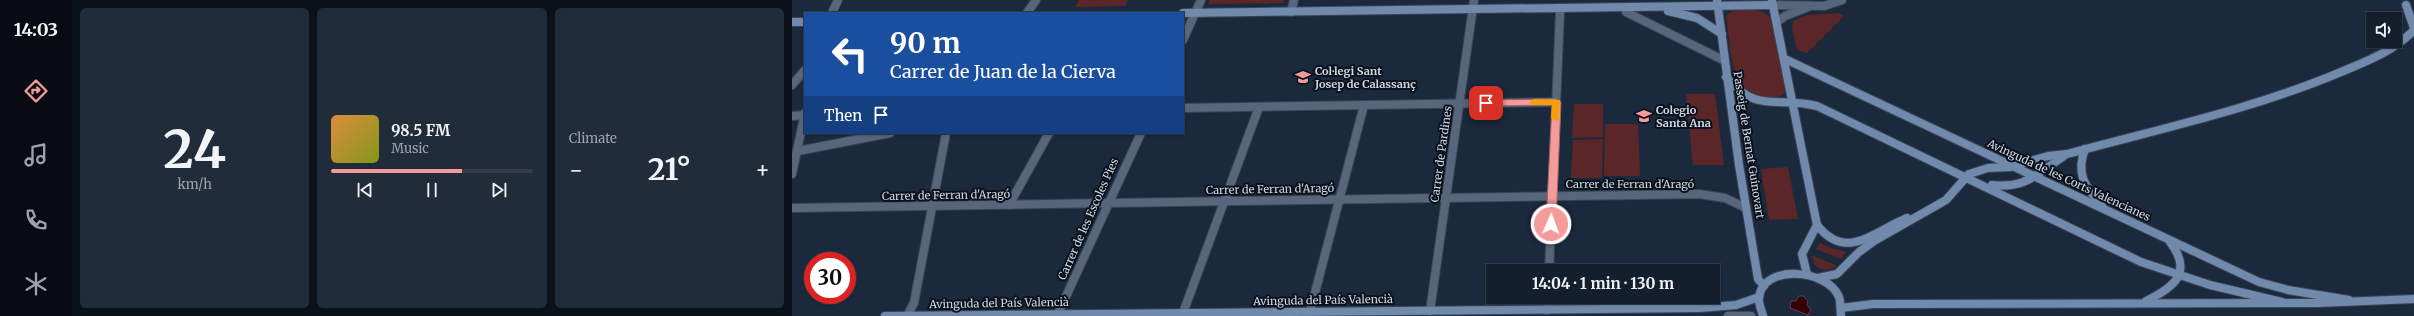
<!DOCTYPE html>
<html lang="en">
<head>
<meta charset="utf-8">
<style>
	:root { --surface:#141f2e; --page:#212c3a; --text:#f1f3f6; --muted:#9da2aa; --line:#333d4a; --accent:#f59b99 }
	body { margin:0; font-family:Merriweather,serif; background:var(--page); color:var(--text); height:100vh; display:flex; flex-direction:column; font-size:15px; white-space:nowrap }
	* { box-sizing:border-box; margin:0 }
	p { font-size:13px; color:var(--muted) }
	.icon { flex:none; width:22px; height:22px; fill:none; stroke:currentColor; stroke-width:2; stroke-linecap:round; stroke-linejoin:round }
	.map { position:relative; flex:1; overflow:hidden }
	.sheet { display:flex; flex-direction:column; gap:8px; padding:8px; background:#0b1119; width:720px }
	.sheet>* { flex:none }
	.banner { position:absolute; left:12px; top:12px; width:380px; height:122px; border-radius:0px; box-shadow:0 1px 3px #0004,0 0 0 1px var(--line); background:#1a4fa0; color:#fff; overflow:hidden }
	.buttons { position:absolute; left:1574px; top:12px; display:grid; gap:8px }
	.buttons a { display:grid; place-items:center; width:36px; height:36px; border-radius:0px; background:var(--surface); box-shadow:0 1px 3px #0004,0 0 0 1px var(--line); font-size:20px }
	.speed { position:absolute; left:12px; top:252px; display:flex; gap:8px; font-size:20px; font-weight:700; text-align:center }
	.speed>* { display:grid; place-content:center; width:52px; height:52px; border-radius:50%; background:var(--surface); box-shadow:0 1px 3px #0004,0 0 0 1px var(--line); line-height:1 }
	.speed .limit { border:6px solid #d22; background:#fff; color:#111 }
	.pin { position:absolute; display:grid; place-items:center; width:34px; height:34px; color:#fff; margin:-17px; border-radius:8px; box-shadow:0 2px 6px #0006 }
	.me { position:absolute; width:44px; margin:-22px; rotate:2deg; stroke-linejoin:round; filter:drop-shadow(0 0 3px #0008) }
	.turn { display:flex; align-items:center; gap:14px; height:84px; padding:0 20px; font-size:18px }
	.turn .icon { width:52px; height:52px; stroke-width:2.5 }
	.turn b { display:block; font-size:28px; line-height:34px }
	.then { display:flex; align-items:center; height:38px; padding:0 20px; background:#0003; gap:8px; font-size:15px }
	.big { font-size:30px; font-weight:700; line-height:1.1 }
	.sheet .card { flex:1; display:flex; flex-direction:column; justify-content:center; gap:6px; min-width:0; padding:0 14px; border-radius:6px; background:var(--page) }
	.sheet .dial { align-items:center; gap:0 }
	.dial b { font-size:52px; line-height:1 }
	.song { display:flex; align-items:center; gap:12px }
	.cover { width:48px; height:48px; border-radius:6px; background:linear-gradient(135deg,hsl(30 70% 55%),hsl(70 70% 35%)) }
	.played { height:4px; border-radius:2px; background:linear-gradient(90deg,var(--accent) 65%,var(--line) 65%) }
	.keys { display:flex; justify-content:space-around; direction:ltr }
	.heat { display:flex; justify-content:space-between; align-items:center; font-size:22px; direction:ltr }
	.sheet .tiles { flex:1; display:grid; gap:8px; grid-template-columns:repeat(3,1fr) }
	.trip { position:absolute; left:694px; top:264px; width:234px; height:40px; border-radius:0px; background:var(--surface); box-shadow:0 1px 3px #0004,0 0 0 1px var(--line); font-weight:700; line-height:40px; text-align:center }
	main { display:flex; flex:1; min-height:0 }
	.tab-bar { display:flex; flex-direction:column; width:72px; justify-content:space-around; align-items:center; background:#080c12; color:var(--muted) }
	.tab-bar .icon { width:28px; height:28px }
	.tab-bar .active { color:var(--accent) }
	.tab-bar b { font-size:18px; color:var(--text) }
	.map>svg:first-child { display:block }
</style>
</head>
<body>
<main>
<nav class="tab-bar">
<b>14:03</b>
<svg class="icon active" aria-label="directions" viewBox="0 0 24 24"><path d="M12 3l9 9-9 9-9-9zM9 14v-3h6M13 9l2 2-2 2"/></svg>
<svg class="icon" aria-label="music" viewBox="0 0 24 24"><path d="M9 18V5l10-2v13"/><circle cx="6" cy="18" r="3"/><circle cx="16" cy="16" r="3"/></svg>
<svg class="icon" aria-label="phone" viewBox="0 0 24 24"><path d="M5 4h4l2 5-3 2q2 4 5 5l2-3 5 2v4C11 20 4 13 5 4z"/></svg>
<svg class="icon" aria-label="climate" viewBox="0 0 24 24"><path d="M12 3v18M4 7l16 10M4 17L20 7"/></svg>
</nav>
<section class="sheet">
<div class="tiles">
<div class="card dial"><b>24</b><p>km/h</p></div>
<div class="card">
<div class="song"><i class="cover"></i><div><b>98.5 FM</b><p>Music</p></div></div>
<div class="played"></div>
<div class="keys"><svg class="icon" aria-label="previous" viewBox="0 0 24 24"><path d="M18 5L8 12l10 7zM5 5v14"/></svg><svg class="icon" aria-label="pause" viewBox="0 0 24 24"><path d="M8 5v14M16 5v14"/></svg><svg class="icon" aria-label="next" viewBox="0 0 24 24"><path d="M6 5l10 7-10 7zM19 5v14"/></svg></div>
</div>
<div class="card"><p>Climate</p>
<div class="heat"><a>−</a><b class="big">21°</b><a>+</a></div>
</div>
</div>
</section>
<div class="map">
<svg width="1622" height="316" viewBox="0 0 1622 316">
	<rect width="100%" height="100%" fill="#1b293d"/>
	<g fill="#5b2627">
		<polygon points="287,0 336,0 333,6 283,7"/>
		<polygon points="418,0 492,0 491,3 416,4"/>
		<path d="M942 10C955 10 971 7 980 19L995 90C989 98 983 98 973 98 964 97 953 94 947 85 940 75 936 29 934 15Z"/>
		<polygon points="1047,13 1052,16 1015,53 1005,50 1000,28 1001,21 1015,15"/>
		<polygon points="894,94 923,94 932,165 901,165"/>
		<polygon points="782,104 811,104 811,137 780,138"/>
		<polygon points="813,124 846,124 848,176 812,176"/>
		<polygon points="811,139 810,178 779,178 781,140"/>
		<polygon points="996,167 1006,219 977,220 969,169"/>
		<polygon points="1028,243 1039,248 1054,252 1049,259 1024,249"/>
		<path d="M1020 255 1045 266C1037 272 1028 271 1022 264Z"/>
	</g>
	<polygon fill="#350006" stroke="#634049" points="1007,296 1011,296 1016,301 1015,305 1019,310 1016,315 998,308 999,301 1004,301"/>
	<g fill="none" stroke-linecap="round" stroke-linejoin="round">
		<defs>
			<g id="street">
				<polyline points="981,5 1032,6 1050,0"/>
				<polyline points="499,12 502,0"/>
				<polyline points="834,12 933,61"/>
				<polyline points="40,13 46,0"/>
				<polyline points="235,13 244,0"/>
				<polyline points="985,22 993,16 1016,7"/>
				<polyline points="391,40 409,0"/>
				<polyline points="0,85 13,70"/>
				<polyline points="391,108 764,102"/>
				<polyline points="0,116 13,115"/>
				<polyline points="6,151 98,133"/>
				<polyline points="0,174 13,113"/>
				<polyline points="217,205 257,133"/>
				<polyline points="0,208 907,194 933,198 954,208"/>
				<polyline points="757,271 768,12"/>
				<polyline points="755,310 756,297"/>
				<polyline points="638,311 682,0"/>
				<polyline points="391,313 467,107"/>
				<polyline points="115,316 122,303 154,133"/>
				<polyline points="265,316 349,133"/>
				<polyline points="515,316 518,312 572,105"/>
				<polyline points="936,316 959,316"/>
			</g>
			<g id="secondary">
				<polyline points="925,0 947,165 966,279 972,286"/>
				<polyline points="980,1 1025,225 1010,254 1015,274"/>
				<polyline points="1614,5 1622,28"/>
				<polyline points="876,11 905,18 930,34"/>
				<polyline points="391,13 981,5"/>
				<polyline points="0,22 13,22"/>
				<polyline points="993,59 1467,282 1496,290 1557,300"/>
				<path d="M934 77C965 114 984 96 1025 106L1349 262 1418 285 1490 302"/>
				<path d="M1293 149C1284 172 1292 188 1310 204"/>
				<path d="M1200 185C1234 189 1246 173 1272 156"/>
				<path d="M1025 225C1054 262 1081 232 1115 218"/>
				<path d="M1026 278 1045 274 1067 252 1082 241 1154 200 1177 174 1196 168 1218 167 1256 156 1275 154C1367 129 1461 109 1549 72 1575 61 1602 51 1622 30"/>
				<path d="M1354 301C1383 287 1401 272 1378 242"/>
				<polyline points="1049,308 1081,304 1525,303 1622,299"/>
				<polyline points="93,316 908,308 944,305 967,297"/>
				<path d="M971 316C970 311 966 303 967 298 970 263 1036 269 1047 297 1049 303 1048 310 1049 316"/>
			</g>
		</defs>
		<use href="#street" stroke="#374558" stroke-width="10"/>
		<use href="#secondary" stroke="#374558" stroke-width="10"/>
		<use href="#street" stroke="#58667b" stroke-width="8"/>
		<use href="#secondary" stroke="#7189aa" stroke-width="8"/>
	</g>
	<polygon fill="#f59b99" stroke="#9f6563" points="764,99 769,102 764,224 759,227 754,224 760,105 694,106 690,103 694,100"/>
	<polygon fill="#f59e0b" points="742,99 768,100 767,120 764,121 759,118 760,105 739,105 738,102"/>
	<defs>
		<symbol id="school-bare" viewBox="-9 -9 18 18"><path d="M0-5L7-2L0 1L-7-2ZM-4 1L0 2.5L4 1V4Q0 6-4 4Z" fill="#f59b99" stroke="#0b121b" stroke-width="2.5" paint-order="stroke"/></symbol>
	</defs>
	<g fill-rule="evenodd">
		<use href="#school-bare" x="500" y="66" width="22" height="22"/>
		<use href="#school-bare" x="841" y="105" width="22" height="22"/>
	</g>
	<g text-anchor="middle" stroke-width="4" stroke-linejoin="round" paint-order="stroke">
		<g font-size="11" font-weight="bold" fill="#cdd7e4" stroke="#0b121b" text-anchor="start">
			<text x="523" y="75">Col·legi Sant<tspan x="523" dy="13">Josep de Calassanç</tspan></text>
			<text x="864" y="114">Colegio<tspan x="864" dy="13">Santa Ana</tspan></text>
		</g>
		<g font-size="11" fill="#cdd7e4" stroke="#0b121b">
			<text transform="translate(957 145) rotate(81)" y="4">Passeig de Bernat Guinovart</text>
			<text transform="translate(649 154) rotate(-82)" y="4">Carrer de Pardines</text>
			<text transform="translate(1277 180) rotate(25)" y="4">Avinguda de les Corts Valencianes</text>
			<text x="838" y="188">Carrer de Ferran d'Aragó</text>
			<text transform="translate(478 189) rotate(-1)" y="4">Carrer de Ferran d'Aragó</text>
			<text transform="translate(154 195) rotate(-1)" y="4">Carrer de Ferran d'Aragó</text>
			<text transform="translate(296 219) rotate(-66)" y="4">Carrer de les Escoles Pies</text>
			<text transform="translate(531 300) rotate(-1)" y="4">Avinguda del País Valencià</text>
			<text transform="translate(207 303) rotate(-1)" y="4">Avinguda del País Valencià</text>
		</g>
	</g>
</svg>
<div class="buttons">
<a><svg class="icon" aria-label="sound" viewBox="0 0 24 24"><path d="M4 9h4l5-4v14l-5-4H4zM17 9q2 3 0 6"/></svg></a>
</div>
<div class="speed"><div class="limit">30</div></div>
<div class="pin" style="left:694px;top:103px;background:#d93025"><svg class="icon" aria-label="arrive" viewBox="0 0 24 24"><path d="M6 21V4h12l-3 4 3 4H6"/></svg></div>
<svg class="me" style="left:759px;top:224px" viewBox="-20 -20 40 40"><circle r="17" fill="#f59b99" stroke="#fff" stroke-width="3"/><path d="M0-11L8 9 0 5-8 9z" fill="#fff"/></svg>
<div class="trip">14:04 · 1 min · 130 m</div>
<div class="banner">
<div class="turn"><svg class="icon" aria-label="left" viewBox="0 0 24 24"><path d="M17 20v-9H6M10 6l-5 5 5 5"/></svg><div><b>90 m</b>Carrer de Juan de la Cierva</div></div>
<div class="then">Then<svg class="icon" aria-label="arrive" viewBox="0 0 24 24"><path d="M6 21V4h12l-3 4 3 4H6"/></svg></div>
</div>
</div>
</main>
</body>
</html>
